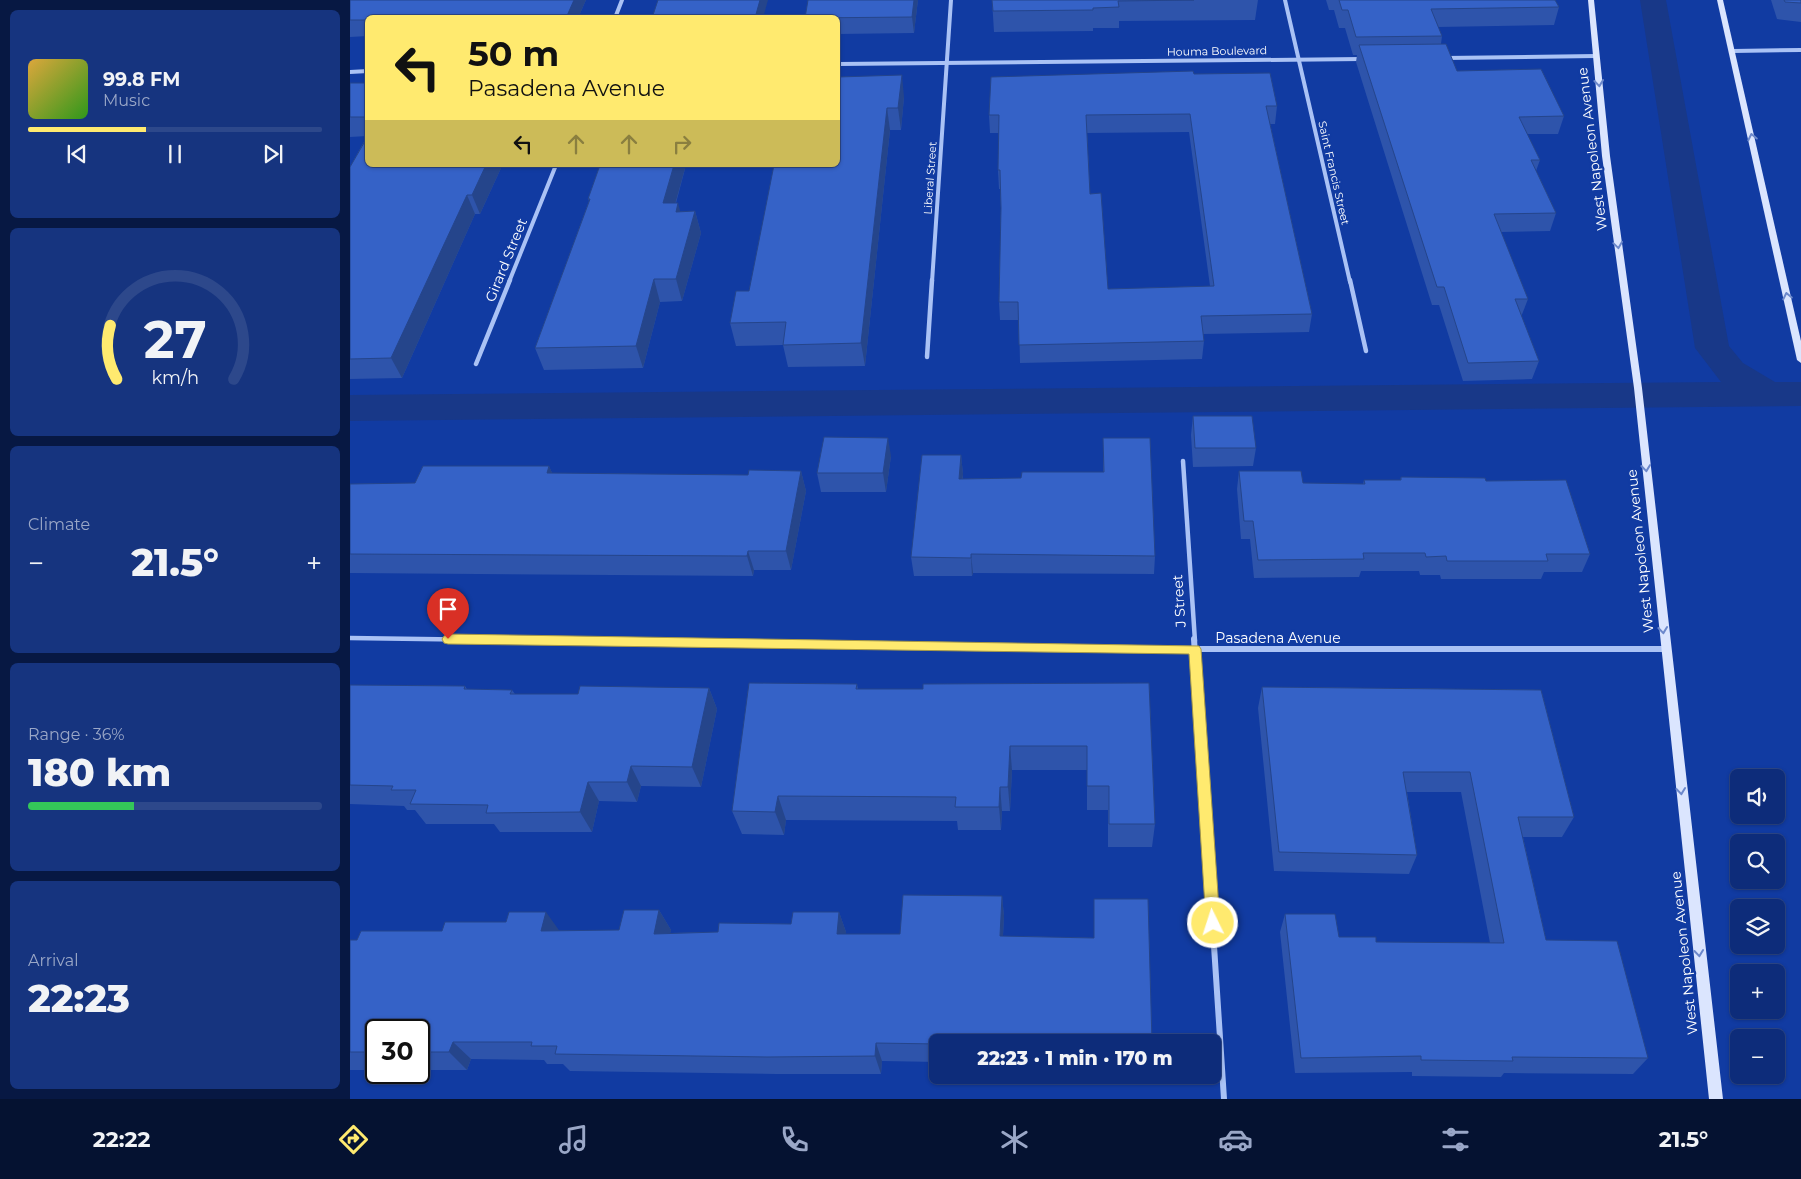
<!DOCTYPE html>
<html lang="en">
<head>
<meta charset="utf-8">
<style>
	:root { --surface:#0d2c7a; --page:#16347f; --text:#f1f3f6; --muted:#9aa7c7; --line:#2d488b; --accent:#ffea6f }
	body { margin:0; font-family:Montserrat,sans-serif; background:var(--page); color:var(--text); height:100vh; display:flex; flex-direction:column; font-size:19px; white-space:nowrap }
	* { box-sizing:border-box; margin:0 }
	p { font-size:16px; color:var(--muted) }
	.icon { flex:none; width:28px; height:28px; fill:none; stroke:currentColor; stroke-width:2; stroke-linecap:round; stroke-linejoin:round }
	.map { position:relative; flex:1; overflow:hidden }
	.panel { display:flex; flex-direction:column; gap:10px; padding:10px; background:#071843; width:350px }
	.panel>* { flex:none }
	.guide { position:absolute; left:15px; top:15px; width:475px; height:152px; border-radius:8px; box-shadow:0 1px 4px #0004,0 0 0 1px var(--line); background:#ffea6f; color:#111; overflow:hidden }
	.tools { position:absolute; left:1380px; top:769px; display:grid; gap:10px }
	.tools a { display:grid; place-items:center; width:55px; height:55px; border-radius:8px; background:var(--surface); box-shadow:0 1px 4px #0004,0 0 0 1px var(--line); font-size:25px }
	.speed { position:absolute; left:15px; top:1019px; display:flex; gap:10px; font-size:25px; font-weight:700; text-align:center }
	.speed>* { display:grid; place-content:center; width:65px; height:65px; border-radius:50%; background:var(--surface); box-shadow:0 1px 4px #0004,0 0 0 1px var(--line); line-height:1 }
	.speed .limit { border:2px solid #111; border-radius:8px; background:#fff; color:#111 }
	.pin { position:absolute; display:grid; place-items:center; width:42px; height:42px; color:#fff; margin:-51px -21px; border-radius:50% 50% 50% 0; rotate:-45deg; box-shadow:0 0 5px #0007 }
	.pin .icon { rotate:45deg }
	.me { position:absolute; width:55px; margin:-28px; rotate:356deg; stroke-linejoin:round; filter:drop-shadow(0 0 4px #0008) }
	.turn { display:flex; align-items:center; gap:18px; height:105px; padding:0 20px; font-size:22px }
	.turn .icon { width:65px; height:65px; stroke-width:2.5 }
	.turn b { display:block; font-size:35px; line-height:42px }
	.lanes { display:flex; align-items:center; height:48px; padding:0 20px; background:#0003; justify-content:center; gap:25px; direction:ltr }
	.lanes .off { opacity:.35 }
	.big { font-size:38px; font-weight:800; line-height:1.1 }
	.panel .tile { flex:1; display:flex; flex-direction:column; justify-content:center; gap:8px; min-width:0; padding:0 18px; border-radius:8px; background:var(--page) }
	.panel .dial { align-items:center; gap:0 }
	.dial svg { height:130px; overflow:visible; fill:none; stroke:var(--line); stroke-width:7; stroke-linecap:round; text-anchor:middle }
	.dial text { fill:var(--text); stroke:none }
	.song { display:flex; align-items:center; gap:15px }
	.cover { width:60px; height:60px; border-radius:8px; background:linear-gradient(135deg,hsl(40 70% 55%),hsl(110 70% 35%)) }
	.played { height:5px; border-radius:2px; background:linear-gradient(90deg,var(--accent) 40%,var(--line) 40%) }
	.keys { display:flex; justify-content:space-around; direction:ltr }
	.heat { display:flex; justify-content:space-between; align-items:center; font-size:28px; direction:ltr }
	.charge { height:8px; border-radius:4px; background:linear-gradient(90deg,#34c759 36%,var(--line) 0) }
	.trip { position:absolute; left:579px; top:1034px; width:292px; height:50px; border-radius:8px; background:var(--surface); box-shadow:0 1px 4px #0004,0 0 0 1px var(--line); font-weight:800; line-height:50px; text-align:center }
	.dock { display:flex; height:80px; justify-content:space-around; align-items:center; background:#051231; color:var(--muted) }
	.dock .icon { width:35px; height:35px }
	.dock .current { color:var(--accent) }
	.dock b { font-size:22px; color:var(--text) }
	main { display:flex; flex:1; min-height:0 }
	.map>svg:first-child { display:block }
</style>
</head>
<body>
<main>
<section class="panel">
<div class="tile">
<div class="song"><i class="cover"></i><div><b>99.8 FM</b><p>Music</p></div></div>
<div class="played"></div>
<div class="keys"><svg class="icon" aria-label="previous" viewBox="0 0 24 24"><path d="M18 5L8 12l10 7zM5 5v14"/></svg><svg class="icon" aria-label="pause" viewBox="0 0 24 24"><path d="M8 5v14M16 5v14"/></svg><svg class="icon" aria-label="next" viewBox="0 0 24 24"><path d="M6 5l10 7-10 7zM19 5v14"/></svg></div>
</div>
<div class="tile dial"><svg viewBox="0 0 100 80">
<path d="M14 69A42 42 0 1 1 86 69"/>
<path d="M14 69A42 42 0 0 1 10 36" stroke="#ffea6f"/>
<text x="50" y="56" font-size="32" font-weight="700">27</text>
<text x="50" y="72" font-size="11">km/h</text>
</svg></div>
<div class="tile"><p>Climate</p>
<div class="heat"><a>−</a><b class="big">21.5°</b><a>+</a></div>
</div>
<div class="tile"><p>Range · 36%</p><b class="big">180 km</b><div class="charge"></div></div>
<div class="tile"><p>Arrival</p><b class="big">22:23</b></div>
</section>
<div class="map">
<svg width="1451" height="1099" viewBox="0 0 1451 1099">
	<rect width="100%" height="100%" fill="#113ba2"/>
	<g fill="none" stroke-linecap="round" stroke-linejoin="round">
		<polygon fill="#183888" fill-rule="evenodd" points="1290,0 1316,0 1379,346 1393,363 1425,382 1451,382 1451,406 0,421 0,395 1371,382 1345,348"/>
		<g stroke="#aac2f5" stroke-width="4">
			<polyline points="935,0 1000,282"/>
			<polyline points="265,18 272,0"/>
			<polyline points="1383,51 1451,50"/>
			<polyline points="1095,58 1246,56"/>
			<polyline points="488,64 1012,59"/>
			<polyline points="0,72 18,71"/>
			<polyline points="159,282 206,165"/>
			<polyline points="582,282 601,0"/>
		</g>
		<g stroke="#aac2f5" stroke-width="4.5">
			<polyline points="1000,280 1016,351"/>
			<polyline points="577,357 582,280"/>
			<polyline points="126,364 160,280"/>
			<polyline points="833,461 845,641"/>
			<polyline points="0,638 204,641"/>
		</g>
		<g stroke="#aac2f5" stroke-width="6">
			<polyline points="108,639 845,649 1316,649"/>
			<polyline points="844,639 874,1099"/>
		</g>
		<g fill="#dbe5fe" fill-rule="evenodd">
			<polygon points="1238,0 1244,0 1260,156 1292,388 1373,1099 1359,1099 1284,388 1252,156"/>
			<polygon points="1367,0 1373,0 1451,341 1451,363 1447,360"/>
		</g>
	</g>
	<g fill="#2e54ab" fill-rule="evenodd">
		<polygon points="0,0 236,0 228,18 18,18 18,36 0,37"/>
		<polygon points="568,0 564,33 488,34 488,18"/>
		<polygon points="642,0 908,0 905,20 769,21 769,28 743,28 743,31 644,32"/>
		<polygon points="976,0 1205,0 1209,7 1204,25 1088,27 1092,36 1091,44 1107,71 1214,116 1208,134 1177,134 1190,160 1186,171 1206,213 1200,231 1151,232 1178,299 1171,317 1189,361 1182,379 1113,381 1089,305 1082,305 1006,62 1007,55 1003,55 995,28 989,28 984,10 979,10"/>
		<polygon points="1421,0 1451,0 1451,22 1427,19"/>
		<path d="M844 74 927 106 925 124H920L962 314 959 332 853 334 854 341 852 359 670 363 669 320H650L649 302 651 208 650 189H649L648 170 649 133H640L639 115ZM839 132 860 286 758 289 740 194 737 133Z"/>
		<polygon points="488,77 554,97 551,130 540,130 515,366 438,367 433,345 386,346 380,323 399,291"/>
		<polygon points="0,83 18,83 18,165 165,165 165,166 152,166 130,214 125,214 52,378 0,379 0,167 17,136 0,137"/>
		<polygon points="250,165 336,165 326,203 330,212 345,211 351,233 332,301 310,302 293,368 194,370 185,348 239,201 238,199"/>
		<polygon points="843,416 906,448 903,466 843,467 841,435"/>
		<polygon points="753,438 805,556 804,574 623,573 622,576 564,576 561,557 611,455 613,474 613,479 671,478 753,472"/>
		<polygon points="541,456 536,492 471,492 467,473"/>
		<polygon points="199,466 202,473 398,475 451,471 456,491 441,570 404,570 403,576 0,573 0,484 65,483"/>
		<polygon points="889,471 953,483 1013,484 1014,480 1050,480 1051,477 1136,481 1240,554 1232,572 1194,572 1191,579 1091,579 1090,575 1070,575 1069,571 1011,571 1009,577 904,578 900,539 891,539 887,489"/>
		<polygon points="799,683 805,824 802,847 758,847 758,810 737,810 737,770 662,770 660,811 652,811 651,830 608,830 607,821 436,820 434,835 392,834 382,811 507,684 508,689 573,689"/>
		<polygon points="0,685 115,686 117,689 162,690 165,694 228,694 359,688 367,709 351,787 291,786 287,802 249,801 242,832 150,832 144,824 76,824 65,810 57,810 54,806 0,804"/>
		<polygon points="912,687 1191,690 1224,817 1212,837 1173,837 1196,940 1298,1058 1283,1074 1154,1073 1151,1077 1062,1076 1062,1072 945,1073 930,932 935,914 989,937 1026,942 1140,943 1111,792 1057,792 1067,855 1059,874 924,871 908,708"/>
		<polygon points="652,896 654,916 653,936 744,938 744,899 802,1042 588,1042 588,1062 532,1061 531,1074 427,1074 220,1071 213,1064 197,1064 194,1060 121,1059 117,1070 69,1070 69,1030 26,1030 26,1070 0,1070 0,940 7,940 92,931 156,922 210,931 269,930 309,910 321,930 320,933 368,932 441,924 489,912 496,932 495,934 550,934"/>
	</g>
	<g fill="#25458b">
		<polygon points="224,0 236,0 228,18 216,18"/>
		<polygon points="410,0 418,0 413,18 405,18"/>
		<polygon points="564,0 568,0 564,33 562,17"/>
		<polygon points="552,75 554,97 551,130 548,108"/>
		<polygon points="537,108 540,130 515,366 511,343"/>
		<polygon points="136,165 151,165 152,166 130,214 122,195"/>
		<polygon points="324,165 336,165 319,226 313,203"/>
		<polygon points="117,195 125,214 52,378 41,358"/>
		<polygon points="328,203 334,225 326,212"/>
		<polygon points="345,211 351,233 332,301 326,279"/>
		<polygon points="304,279 310,302 293,368 286,346"/>
		<polygon points="538,438 541,456 536,492 533,473"/>
		<polygon points="611,455 613,474 611,497 609,479"/>
		<polygon points="199,466 208,486 197,473"/>
		<polygon points="451,471 456,491 441,570 436,551"/>
		<polygon points="398,551 404,570 403,576 397,556"/>
		<polygon points="621,554 623,573 622,576 621,558"/>
		<polygon points="359,688 367,709 351,787 342,767"/>
		<polygon points="660,746 662,770 660,811 658,787"/>
		<polygon points="281,766 291,786 287,802 277,782"/>
		<polygon points="238,782 249,801 242,832 230,812"/>
		<polygon points="650,787 652,811 651,830 649,807"/>
		<polygon points="428,796 436,820 434,835 425,812"/>
		<polygon points="652,896 654,916 652,956 650,936"/>
		<polygon points="309,910 321,930 316,953 304,934"/>
		<polygon points="196,912 211,933 191,931"/>
		<polygon points="489,912 496,932 493,954 487,934"/>
		<polygon points="103,1042 121,1059 117,1070 99,1052"/>
		<polygon points="526,1043 532,1061 531,1074 525,1056"/>
	</g>
	<g fill="#3562c7" stroke="#25458b" fill-rule="evenodd">
		<polygon points="0,0 224,0 216,18 18,18 18,20 0,20"/>
		<polygon points="308,0 410,0 405,18 302,18"/>
		<polygon points="458,0 564,0 562,17 455,18"/>
		<polygon points="642,0 844,0 768,1 769,7 743,8 743,10 643,11"/>
		<polygon points="989,0 1205,0 1209,7 1081,9 1092,36 1006,37 998,10 992,10"/>
		<polygon points="1434,0 1451,0 1451,3 1435,2"/>
		<polygon points="1096,44 1107,71 1191,69 1214,116 1169,117 1190,160 1181,160 1206,213 1144,214 1178,299 1165,299 1189,361 1118,363 1094,287 1087,287 1009,45"/>
		<path d="M843 71 844 74 920 73 927 106H916L962 314 851 316 854 341 669 345 668 302H649L651 208 650 170H648L649 115H639L641 77ZM840 114 864 286 758 289 751 193 740 194 736 115Z"/>
		<polygon points="552,75 548,108 537,108 511,343 433,345 436,322 380,323 386,291 399,291 424,165 488,165 488,77"/>
		<rect x="0" y="83" width="18" height="34"/>
		<polygon points="18,136 18,165 136,165 122,195 117,195 41,358 0,359 0,167"/>
		<polygon points="250,165 324,165 313,203 328,203 326,212 345,211 326,279 304,279 286,346 185,348 240,199 238,199"/>
		<polygon points="843,416 902,416 906,448 845,448"/>
		<polygon points="474,437 538,438 533,473 467,473"/>
		<polygon points="753,438 800,438 805,556 621,554 621,558 561,557 572,455 611,455 609,479 671,478 672,472 754,472"/>
		<polygon points="73,466 199,466 197,473 398,475 399,470 451,471 436,551 398,551 397,556 0,554 0,484 65,483"/>
		<polygon points="889,471 951,471 953,483 1015,484 1014,480 1051,480 1051,477 1135,478 1136,481 1216,480 1240,554 1196,554 1198,561 1097,561 1096,556 1076,557 1075,553 1013,553 1014,559 908,560 903,521 894,521"/>
		<polygon points="399,683 507,684 506,689 573,689 573,684 799,683 805,824 759,824 759,786 737,786 737,746 660,746 658,787 650,787 649,807 605,807 606,797 428,796 425,812 382,811"/>
		<polygon points="0,685 115,686 114,689 162,690 160,694 228,694 230,686 359,688 342,767 281,766 277,782 238,782 230,812 136,813 138,805 60,804 66,790 41,790 43,786 0,785"/>
		<polygon points="912,687 1191,690 1224,817 1168,817 1196,940 1267,941 1298,1058 1162,1057 1163,1061 1071,1060 1071,1056 951,1058 935,914 985,914 989,937 1026,937 1026,942 1154,943 1120,772 1053,772 1067,855 929,852"/>
		<polygon points="553,895 652,896 650,936 744,938 744,899 798,899 802,1042 588,1042 588,1044 526,1043 525,1056 418,1057 205,1054 207,1046 181,1046 182,1042 103,1042 99,1052 69,1052 69,1030 26,1030 26,1052 0,1052 0,940 7,940 11,931 92,931 95,922 156,922 159,912 196,912 191,931 269,930 274,910 309,910 304,934 368,932 369,923 441,924 443,912 489,912 487,934 550,934"/>
	</g>
	<defs><path id="oneway-chevron" d="M-2-3.5L2.5 0L-2 3.5" fill="none" stroke-width="1.6" stroke-linecap="round" stroke-linejoin="round" transform="scale(1.25)"/></defs>
	<g stroke="#6c88cb">
		<use href="#oneway-chevron" transform="translate(1249 83) rotate(84)"/>
		<use href="#oneway-chevron" transform="translate(1402 137) rotate(-102)"/>
		<use href="#oneway-chevron" transform="translate(1268 245) rotate(82)"/>
		<use href="#oneway-chevron" transform="translate(1437 296) rotate(-102)"/>
		<use href="#oneway-chevron" transform="translate(1296 468) rotate(84)"/>
		<use href="#oneway-chevron" transform="translate(1313 630) rotate(84)"/>
		<use href="#oneway-chevron" transform="translate(1331 791) rotate(84)"/>
		<use href="#oneway-chevron" transform="translate(1349 953) rotate(84)"/>
	</g>
	<polygon fill="#ffea6f" stroke="#a69848" points="98,634 849,646 851,649 870,923 868,928 863,930 858,928 856,923 839,654 98,644 94,643 92,639 94,636"/>
	<g text-anchor="middle" stroke-width="4.5" stroke-linejoin="round" paint-order="stroke">
		<g font-size="11" fill="#fff" stroke="#113ba2">
			<text transform="translate(867 51) rotate(-1)" y="4">Houma Boulevard</text>
			<text transform="translate(984 173) rotate(77)" y="4">Saint Francis Street</text>
			<text transform="translate(580 178) rotate(-86)" y="4">Liberal Street</text>
		</g>
		<g font-size="14" fill="#fff" stroke="#113ba2">
			<text transform="translate(1242 149) rotate(-97)" y="5">West Napoleon Avenue</text>
			<text transform="translate(156 260) rotate(-68)" y="5">Girard Street</text>
			<text transform="translate(1290 551) rotate(-96)" y="5">West Napoleon Avenue</text>
			<text transform="translate(829 601) rotate(-94)" y="5">J Street</text>
			<text x="928" y="643">Pasadena Avenue</text>
			<text transform="translate(1334 953) rotate(-96)" y="5">West Napoleon Avenue</text>
		</g>
	</g>
</svg>
<div class="tools">
<a><svg class="icon" aria-label="sound" viewBox="0 0 24 24"><path d="M4 9h4l5-4v14l-5-4H4zM17 9q2 3 0 6"/></svg></a>
<a><svg class="icon" aria-label="search" viewBox="0 0 24 24"><circle cx="10" cy="10" r="6"/><path d="M15 15l6 6"/></svg></a>
<a><svg class="icon" aria-label="layers" viewBox="0 0 24 24"><path d="M12 4l9 5-9 5-9-5zM3 14l9 5 9-5"/></svg></a>
<a>+</a>
<a>−</a>
</div>
<div class="speed"><div class="limit">30</div></div>
<div class="pin" style="left:98px;top:639px;background:#d93025"><svg class="icon" aria-label="arrive" viewBox="0 0 24 24"><path d="M6 21V4h12l-3 4 3 4H6"/></svg></div>
<svg class="me" style="left:863px;top:923px" viewBox="-20 -20 40 40"><circle r="17" fill="#ffea6f" stroke="#fff" stroke-width="3"/><path d="M0-11L8 9 0 5-8 9z" fill="#fff"/></svg>
<div class="trip">22:23 · 1 min · 170 m</div>
<div class="guide">
<div class="turn"><svg class="icon" aria-label="left" viewBox="0 0 24 24"><path d="M17 20v-9H6M10 6l-5 5 5 5"/></svg><div><b>50 m</b>Pasadena Avenue</div></div>
<div class="lanes"><svg class="icon" aria-label="left" viewBox="0 0 24 24"><path d="M17 20v-9H6M10 6l-5 5 5 5"/></svg><svg class="icon off" aria-label="ahead" viewBox="0 0 24 24"><path d="M12 20V5M6 11l6-6 6 6"/></svg><svg class="icon off" aria-label="ahead" viewBox="0 0 24 24"><path d="M12 20V5M6 11l6-6 6 6"/></svg><svg class="icon off" aria-label="right" viewBox="0 0 24 24"><path d="M7 20v-9h11M14 6l5 5-5 5"/></svg></div>
</div>
</div>
</main>
<nav class="dock">
<b>22:22</b>
<svg class="icon current" aria-label="directions" viewBox="0 0 24 24"><path d="M12 3l9 9-9 9-9-9zM9 14v-3h6M13 9l2 2-2 2"/></svg>
<svg class="icon" aria-label="music" viewBox="0 0 24 24"><path d="M9 18V5l10-2v13"/><circle cx="6" cy="18" r="3"/><circle cx="16" cy="16" r="3"/></svg>
<svg class="icon" aria-label="phone" viewBox="0 0 24 24"><path d="M5 4h4l2 5-3 2q2 4 5 5l2-3 5 2v4C11 20 4 13 5 4z"/></svg>
<svg class="icon" aria-label="climate" viewBox="0 0 24 24"><path d="M12 3v18M4 7l16 10M4 17L20 7"/></svg>
<svg class="icon" aria-label="car" viewBox="0 0 24 24"><path d="M5 17H2v-5l4-1 3-4h7l3 4 3 1v5h-3M9 17h6M6 11h13"/><circle cx="7" cy="17" r="2"/><circle cx="17" cy="17" r="2"/></svg>
<svg class="icon" aria-label="filters" viewBox="0 0 24 24"><path d="M4 7h16M4 17h16"/><circle cx="9" cy="7" r="2"/><circle cx="15" cy="17" r="2"/></svg>
<b>21.5°</b>
</nav>
</body>
</html>
